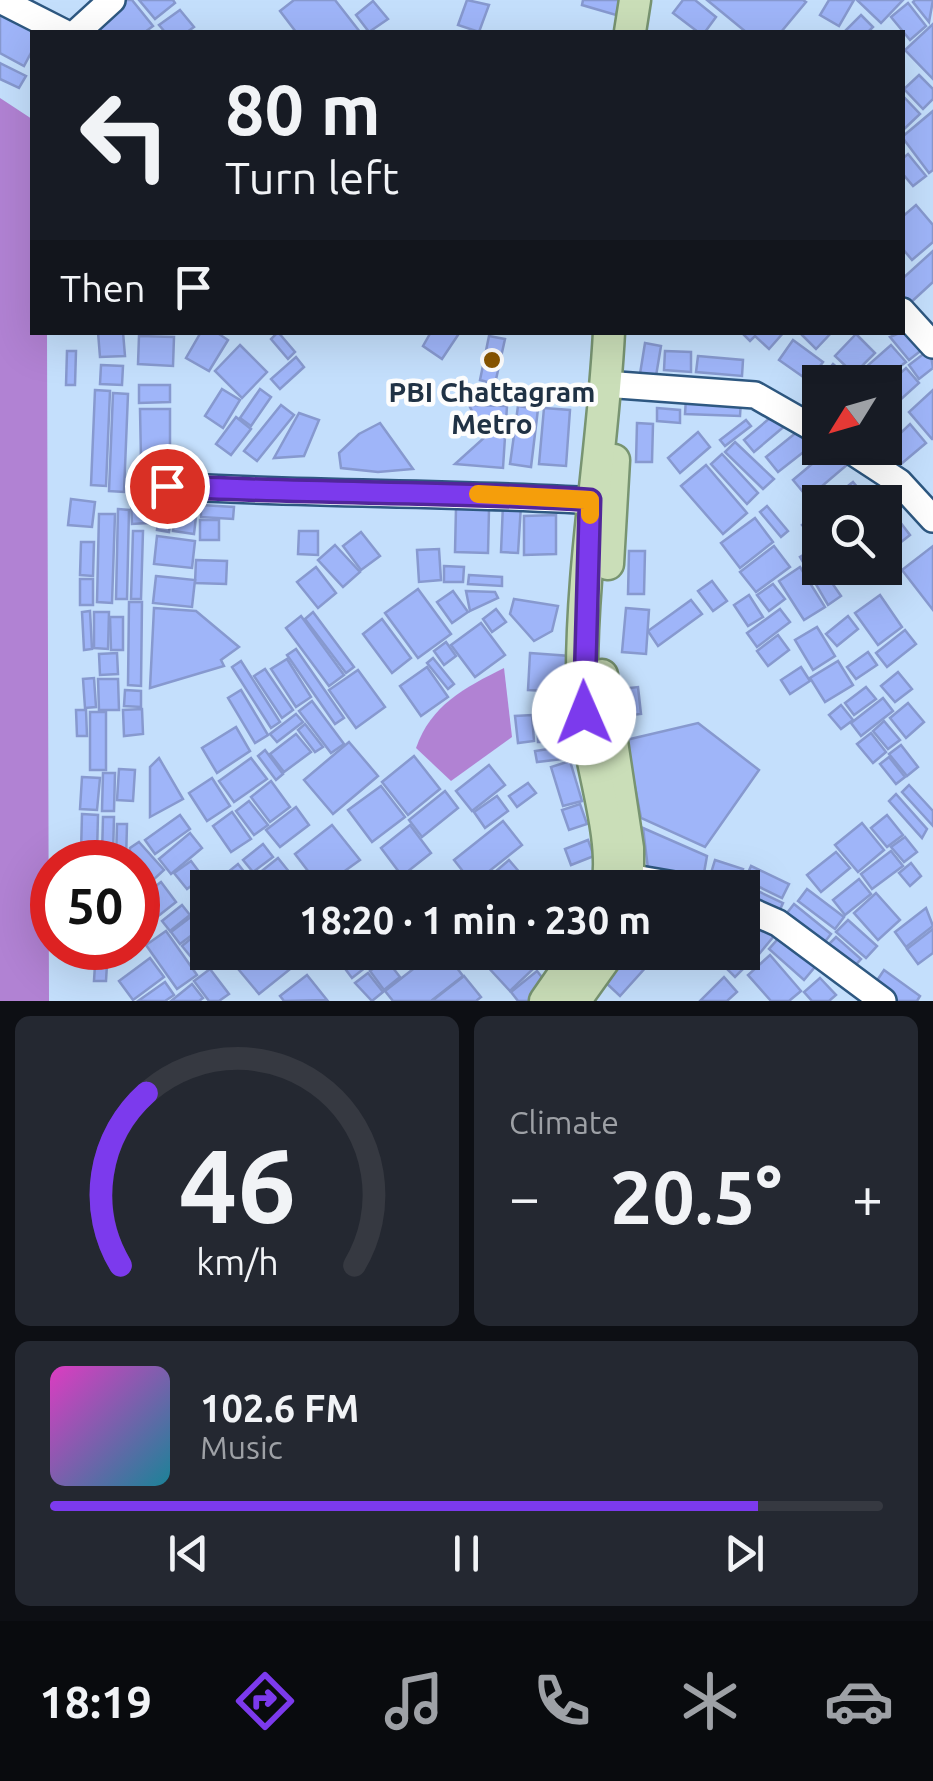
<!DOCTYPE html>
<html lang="en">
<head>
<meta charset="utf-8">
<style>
	:root { --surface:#171b24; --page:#242831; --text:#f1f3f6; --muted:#9ea1a6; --line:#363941; --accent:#7c3aed }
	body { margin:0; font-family:Ubuntu,sans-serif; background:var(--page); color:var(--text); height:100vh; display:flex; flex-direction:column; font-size:38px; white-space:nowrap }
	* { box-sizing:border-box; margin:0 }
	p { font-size:32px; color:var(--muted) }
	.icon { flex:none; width:55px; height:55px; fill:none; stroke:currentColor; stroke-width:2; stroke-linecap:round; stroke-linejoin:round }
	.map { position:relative; height:1001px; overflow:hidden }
	.side { display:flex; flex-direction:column; gap:15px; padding:15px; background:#0d0f14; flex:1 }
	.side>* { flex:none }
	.guide { position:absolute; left:30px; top:30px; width:875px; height:305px; border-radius:0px; box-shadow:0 10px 40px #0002; background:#171b24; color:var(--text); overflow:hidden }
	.needle { width:65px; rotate:233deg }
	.tools { position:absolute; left:802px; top:365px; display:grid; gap:20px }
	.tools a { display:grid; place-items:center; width:100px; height:100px; border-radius:0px; background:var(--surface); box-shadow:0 10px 40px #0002; font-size:50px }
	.speed { position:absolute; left:30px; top:840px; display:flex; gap:20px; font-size:50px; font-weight:700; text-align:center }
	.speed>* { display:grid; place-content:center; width:130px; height:130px; border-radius:50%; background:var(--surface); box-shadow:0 10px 40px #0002; line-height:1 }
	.speed .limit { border:15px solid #d22; background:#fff; color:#111 }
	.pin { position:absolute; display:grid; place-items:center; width:85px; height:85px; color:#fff; margin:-42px; border:5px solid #fff; border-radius:50%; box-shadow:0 2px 10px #0007 }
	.me { position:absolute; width:110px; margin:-55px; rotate:359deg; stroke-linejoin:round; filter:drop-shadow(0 0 8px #0008) }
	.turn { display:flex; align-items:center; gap:35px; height:210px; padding:0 30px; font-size:45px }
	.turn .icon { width:130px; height:130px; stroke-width:2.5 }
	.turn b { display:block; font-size:70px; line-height:85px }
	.then { display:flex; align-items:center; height:95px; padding:0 30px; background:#0003; gap:20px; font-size:38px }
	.big { font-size:75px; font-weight:600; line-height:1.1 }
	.side .card { flex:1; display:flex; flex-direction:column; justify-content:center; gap:15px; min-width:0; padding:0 35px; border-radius:15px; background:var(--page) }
	.side .dial { align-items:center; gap:0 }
	.dial svg { height:260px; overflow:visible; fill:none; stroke:var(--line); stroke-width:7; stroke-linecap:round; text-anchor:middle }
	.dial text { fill:var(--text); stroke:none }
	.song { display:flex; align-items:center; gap:30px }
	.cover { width:120px; height:120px; border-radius:15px; background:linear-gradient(135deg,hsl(310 70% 55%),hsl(190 70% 35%)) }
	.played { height:10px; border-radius:5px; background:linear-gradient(90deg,var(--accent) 85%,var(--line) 85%) }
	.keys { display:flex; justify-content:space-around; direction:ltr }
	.heat { display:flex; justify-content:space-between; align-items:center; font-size:55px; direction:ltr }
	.side .tiles { flex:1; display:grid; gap:15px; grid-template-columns:1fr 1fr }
	.card:last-child { grid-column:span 2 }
	.trip { position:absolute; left:190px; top:870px; width:570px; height:100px; border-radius:0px; background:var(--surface); box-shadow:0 10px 40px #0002; font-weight:600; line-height:100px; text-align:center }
	.menu { display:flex; height:160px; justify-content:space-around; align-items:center; background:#090b0e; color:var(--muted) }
	.menu .icon { width:70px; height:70px }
	.menu .active { color:var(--accent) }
	.menu b { font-size:45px; color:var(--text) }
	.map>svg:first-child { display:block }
</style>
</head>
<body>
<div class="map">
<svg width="933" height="1001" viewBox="0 0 933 1001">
	<rect width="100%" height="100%" fill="#c4dffc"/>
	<g fill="#b182d3">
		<polygon points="0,98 32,119 32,332 47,333 49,1001 0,1001"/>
		<path d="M504 668 512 737 451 781 416 748C431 705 464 688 504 668Z"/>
	</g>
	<g fill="#9fb5f9" stroke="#8799cf" stroke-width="2.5">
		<polygon points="124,0 132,0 153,26 145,32 94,32 90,28"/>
		<polygon points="139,0 173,0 175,3 155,19"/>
		<polygon points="294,0 335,0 360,32 296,32 280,11"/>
		<polygon points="467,0 489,5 479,32 458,25"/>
		<polygon points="583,0 620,0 616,15 582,5"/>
		<polygon points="683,0 695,0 716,17 705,32 698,32 673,13"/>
		<polygon points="707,0 803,0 806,2 781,32 746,32"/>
		<polygon points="829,0 854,0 839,26 820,15"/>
		<polygon points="857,0 903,0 881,23"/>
		<polygon points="915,0 933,0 929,22 913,2"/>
		<polygon points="373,1 388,19 369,32 356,15"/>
		<polygon points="908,3 926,26 910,40 891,17"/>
		<polygon points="0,10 40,32 32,32 32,51 24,66 0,53"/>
		<polygon points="180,10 194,27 187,32 165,32 159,25"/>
		<polygon points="861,15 873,27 868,32 849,32 846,30"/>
		<polygon points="933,24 933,79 905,50"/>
		<polygon points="0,63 26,76 19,88 0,79"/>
		<polygon points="919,75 933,89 933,99 923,109 904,89"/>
		<polygon points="902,95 920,114 902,131"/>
		<polygon points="933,111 933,170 929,173 902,137"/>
		<polygon points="908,154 926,176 913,186 902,173 902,159"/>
		<polygon points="916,205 933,225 933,242 912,260 902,248 902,217"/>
		<polygon points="933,251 933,282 907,306 902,301 902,279"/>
		<polygon points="902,327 928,345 909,360 890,337 902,332"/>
		<polygon points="98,332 123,332 125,356 100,357"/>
		<polygon points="201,332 216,332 228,340 209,371 186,358"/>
		<polygon points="278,332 295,352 288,359 271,339"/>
		<polygon points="431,332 460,332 442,359 423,346"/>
		<polygon points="741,332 784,332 769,349 755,336 750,341"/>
		<polygon points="804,332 832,332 816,349 802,335"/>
		<polygon points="856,334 875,353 854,374 835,356"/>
		<polygon points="139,336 174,337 173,366 138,364"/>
		<polygon points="489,336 505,339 495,384 480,380"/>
		<polygon points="793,340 823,362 809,381 779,360"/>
		<polygon points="645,343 661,346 656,376 640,374"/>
		<polygon points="240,345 267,372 242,398 215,371"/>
		<polygon points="891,345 906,362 879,382 866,367"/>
		<polygon points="930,349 933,368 919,379 909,365"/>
		<polygon points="67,351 76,351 75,385 66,385"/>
		<polygon points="665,351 691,352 691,372 664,370"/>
		<polygon points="698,356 743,360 742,376 696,372"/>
		<polygon points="296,357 304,367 280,389 271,379"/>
		<polygon points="833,364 850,378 846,382 833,382 824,375"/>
		<polygon points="101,365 123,366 122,385 100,384"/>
		<polygon points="906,368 919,383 899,401 886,386"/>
		<polygon points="139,385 170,385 170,402 139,403"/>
		<polygon points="222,389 240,400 223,428 205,416"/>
		<polygon points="260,389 271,397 251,426 240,418"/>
		<polygon points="95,390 110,391 106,486 91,485"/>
		<polygon points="933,390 933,439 932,439 909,412"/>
		<polygon points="113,393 128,394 124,492 109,491"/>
		<polygon points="686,398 741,400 740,416 685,414"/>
		<polygon points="281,405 294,415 257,461 244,451"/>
		<polygon points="469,405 507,406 503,468 455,464 485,437"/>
		<polygon points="518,406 538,409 531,467 510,464"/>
		<polygon points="544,408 570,410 566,466 539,464"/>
		<polygon points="657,408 680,410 680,423 657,421"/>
		<polygon points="140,409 170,409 170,460 141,460"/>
		<polygon points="777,412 787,424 754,452 744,440"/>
		<polygon points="299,413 319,420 304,456 274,458"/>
		<polygon points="236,417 251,429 231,455 216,444"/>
		<polygon points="746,420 751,426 725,446 720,440"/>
		<polygon points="380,423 413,469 378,472 341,468 339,453 359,434"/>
		<polygon points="637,423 653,424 652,462 636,462"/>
		<polygon points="910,424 926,443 894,470 871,454 885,448"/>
		<polygon points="803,427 815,443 778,472 766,457"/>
		<polygon points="698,432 710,447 680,473 668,458"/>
		<polygon points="735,442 774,479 763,489 725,452"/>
		<polygon points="831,448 848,464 808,498 793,480"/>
		<polygon points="722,454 758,493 747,504 711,464"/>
		<polygon points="706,465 747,513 723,534 681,486"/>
		<polygon points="853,482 870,502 827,502"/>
		<polygon points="71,499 95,502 92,527 68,525"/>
		<polygon points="131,501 148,501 148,523 132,524"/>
		<polygon points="884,501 910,535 891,550 885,542"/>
		<polygon points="503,504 521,505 518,553 501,552"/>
		<polygon points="176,505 197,508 194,534 173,531"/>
		<polygon points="201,505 234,507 233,519 201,517"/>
		<polygon points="160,506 172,508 169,532 157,530"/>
		<polygon points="767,506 788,531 781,537 760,512"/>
		<polygon points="456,508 489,509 488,553 455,552"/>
		<polygon points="118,509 129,510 127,599 116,599"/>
		<polygon points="818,512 820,535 814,540 802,525"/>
		<polygon points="99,514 115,514 112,603 97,602"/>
		<polygon points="556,515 556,554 524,555 524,516"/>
		<polygon points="755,518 773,542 740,568 721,543"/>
		<rect x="200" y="520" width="19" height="20"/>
		<polygon points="133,531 143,531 141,599 131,599"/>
		<polygon points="299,531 318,531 318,555 298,554"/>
		<polygon points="361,532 380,556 361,570 343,546"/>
		<polygon points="157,536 195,541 192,568 154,564"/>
		<polygon points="81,542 94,542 93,576 80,575"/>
		<polygon points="335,545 360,572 343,587 318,560"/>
		<polygon points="774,546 790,567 756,592 740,572"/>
		<polygon points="933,546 933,610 902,570"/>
		<polygon points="439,549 441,580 419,582 417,550"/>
		<polygon points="629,551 645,551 644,594 628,594"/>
		<polygon points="810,551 841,596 828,605 800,557"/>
		<polygon points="196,560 227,561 226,584 195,583"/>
		<polygon points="444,566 464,567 463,582 444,582"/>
		<polygon points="316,567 336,593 318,608 297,582"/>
		<polygon points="800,567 825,607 804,620 779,581"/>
		<polygon points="469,575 502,577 502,586 468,584"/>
		<polygon points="156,576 195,580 192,607 153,603"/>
		<rect x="80" y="579" width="13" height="26"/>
		<polygon points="712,581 727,601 713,611 698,591"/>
		<polygon points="773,584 785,599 769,611 757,595"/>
		<polygon points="418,589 451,634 418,658 385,613"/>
		<polygon points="453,591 468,612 452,623 437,602"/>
		<polygon points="466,591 495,592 498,598 470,611"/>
		<polygon points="749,595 763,617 748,626 734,605"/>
		<polygon points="880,595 902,627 878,645 855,613"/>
		<polygon points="514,599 558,606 552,631 534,641 510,614"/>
		<polygon points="691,600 702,614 658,646 648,631"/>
		<polygon points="129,602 142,602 141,686 128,685"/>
		<polygon points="154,608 196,611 239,647 221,660 224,666 150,688"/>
		<polygon points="626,608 649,610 646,654 622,652"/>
		<polygon points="496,609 506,622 492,632 483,619"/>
		<polygon points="780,609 790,622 757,647 747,633"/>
		<polygon points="90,611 92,649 84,650 82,612"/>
		<polygon points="94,612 109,612 108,649 94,648"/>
		<polygon points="313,612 354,667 346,673 305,619"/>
		<polygon points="301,616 344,675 329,686 286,628"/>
		<polygon points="848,616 858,629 837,646 826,634"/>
		<polygon points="110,617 123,617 123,650 111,650"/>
		<polygon points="382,619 411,658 392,673 363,634"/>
		<polygon points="481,623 505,655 475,677 451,645"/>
		<polygon points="817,627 835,656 813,670 795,640"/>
		<polygon points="905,630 916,644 887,667 876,653"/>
		<polygon points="778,635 789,650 768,666 757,651"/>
		<polygon points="446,642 456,656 444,665 434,651"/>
		<polygon points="296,649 344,718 335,724 287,655"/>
		<polygon points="868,652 877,665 856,679 847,667"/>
		<polygon points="117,653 118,674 100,675 99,654"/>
		<polygon points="530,653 570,656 568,692 528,690"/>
		<polygon points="433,658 454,684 448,689 427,663"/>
		<polygon points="287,659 311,697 296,707 271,669"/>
		<polygon points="241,661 280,722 271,728 232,667"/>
		<polygon points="838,661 853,685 825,702 810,678"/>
		<polygon points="427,667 448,697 421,716 400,686"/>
		<polygon points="801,667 810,681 790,694 781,680"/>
		<polygon points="265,669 293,710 282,718 254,676"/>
		<polygon points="358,670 385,707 356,728 329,690"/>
		<polygon points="898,672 912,689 895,702 881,686"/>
		<polygon points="94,678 96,707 85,708 83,679"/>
		<polygon points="98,679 118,679 119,710 99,710"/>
		<polygon points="638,687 641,714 622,716 619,689"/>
		<polygon points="866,687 876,699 854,715 845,703"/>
		<polygon points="125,690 141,691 141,707 124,706"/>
		<polygon points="241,690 268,735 255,743 228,698"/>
		<polygon points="883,698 893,711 861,736 851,723"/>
		<polygon points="312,701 344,744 331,753 299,711"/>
		<polygon points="537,703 569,703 570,742 538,742"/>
		<polygon points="908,703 924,722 906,738 890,718"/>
		<polygon points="841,705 853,720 841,729 829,715"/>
		<polygon points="142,709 143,734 124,736 123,710"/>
		<polygon points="76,710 86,710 87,736 77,736"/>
		<rect x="90" y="712" width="16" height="58"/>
		<polygon points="296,714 303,722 277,742 270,734"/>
		<polygon points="532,715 534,741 518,743 515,716"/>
		<polygon points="884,721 900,740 888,749 873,731"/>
		<polygon points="698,723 759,770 705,847 641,818 626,740"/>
		<polygon points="305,724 323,747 315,752 298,730"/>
		<polygon points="236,727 250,751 217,773 202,748"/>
		<polygon points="871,733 886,752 873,763 857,744"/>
		<polygon points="296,734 311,752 284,772 270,754"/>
		<polygon points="349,742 378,776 333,814 304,780"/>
		<polygon points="901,745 918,767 907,776 889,754"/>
		<polygon points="562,747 563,759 537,762 535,751"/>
		<polygon points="265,750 283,774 276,780 258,756"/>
		<polygon points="414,756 440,789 408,815 382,782"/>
		<polygon points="889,757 905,777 896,784 880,764"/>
		<polygon points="159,758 183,799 150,817 150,767"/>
		<polygon points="251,758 267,779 234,802 219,781"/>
		<polygon points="570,761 582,801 563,806 551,767"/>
		<polygon points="489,765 505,785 472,811 456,791"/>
		<polygon points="119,769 135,770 133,801 117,800"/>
		<polygon points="103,773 115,773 114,811 102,811"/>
		<polygon points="82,777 100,778 97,810 80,809"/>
		<polygon points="212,778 230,806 207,821 189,793"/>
		<polygon points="271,781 290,807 270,822 251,797"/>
		<polygon points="528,783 536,793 517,807 509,796"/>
		<polygon points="909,785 933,811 933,826 902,792"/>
		<polygon points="381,786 405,817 372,842 348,810"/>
		<polygon points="445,791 458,808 422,837 409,820"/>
		<polygon points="896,794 927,829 922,838 889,801"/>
		<polygon points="497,796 508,811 485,828 474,812"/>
		<polygon points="249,801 268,825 254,835 236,811"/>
		<polygon points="580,804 587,824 569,830 562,810"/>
		<polygon points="296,807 309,825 280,847 266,830"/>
		<polygon points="232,812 251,839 231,852 213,826"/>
		<polygon points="82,814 98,815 97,853 81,852"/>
		<polygon points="180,815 190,829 155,854 145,840"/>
		<polygon points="887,815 903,835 887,847 871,828"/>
		<polygon points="103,817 114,817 113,855 102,855"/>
		<polygon points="503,821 522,845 473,884 454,860"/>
		<polygon points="862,823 884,850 858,872 835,845"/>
		<polygon points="117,824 127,824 126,862 116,862"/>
		<polygon points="332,825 360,860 321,888 295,854"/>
		<polygon points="410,825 431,853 402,876 381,848"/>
		<polygon points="643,828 707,856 702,884 649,877"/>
		<polygon points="190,833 202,848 171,874 159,859"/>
		<polygon points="905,837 917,852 904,862 891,847"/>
		<polygon points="588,840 594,856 571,865 565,849"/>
		<polygon points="139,842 164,870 138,894 138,862 129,862 130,848"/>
		<polygon points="263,844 273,857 253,872 243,860"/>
		<polygon points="891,851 903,866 872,889 861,874"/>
		<polygon points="836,852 850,868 821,892 807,875"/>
		<polygon points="278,858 290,873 269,888 258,874"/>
		<polygon points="509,860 533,888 508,888 495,872"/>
		<polygon points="715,860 743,869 737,888 707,886"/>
		<polygon points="191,861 203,877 187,889 174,873"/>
		<polygon points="911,863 921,876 910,886 899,873"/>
		<polygon points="238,864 257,888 239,888 227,873"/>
		<polygon points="751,866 789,884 782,898 745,880"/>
		<polygon points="859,879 871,894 845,915 833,900"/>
		<polygon points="161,882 176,902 157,917 141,897"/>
		<polygon points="743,884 783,903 777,916 742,900"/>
		<polygon points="807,889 844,917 835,929 798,901"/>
		<polygon points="876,893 900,920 878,940 854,913"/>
		<polygon points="794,904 831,934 820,948 783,918"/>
		<polygon points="182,905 190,915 170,931 162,921"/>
		<polygon points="926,908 933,926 906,947 895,932"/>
		<polygon points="200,910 208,923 180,944 171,932"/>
		<polygon points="742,911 774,936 755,959 742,950"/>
		<polygon points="848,920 877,946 866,958 836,932"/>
		<polygon points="933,929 933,953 918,964 907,949"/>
		<polygon points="166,931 197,975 177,989 146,945"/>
		<polygon points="200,931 208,943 191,957 182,946"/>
		<polygon points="785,931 819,962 804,980 769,949"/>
		<polygon points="836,937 861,959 850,971 825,948"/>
		<polygon points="96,948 108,948 106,981 94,981"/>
		<polygon points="235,952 308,952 309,954 259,994 229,958"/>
		<polygon points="401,952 435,952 413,969"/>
		<polygon points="435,952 445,952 463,976 431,1001 393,1001 385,991"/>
		<polygon points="474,952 516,952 532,970 510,991"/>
		<polygon points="723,952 742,952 751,961 735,977 717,959"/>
		<polygon points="631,953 646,967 620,996 605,982"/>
		<polygon points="357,955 366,967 352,978 343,966"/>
		<polygon points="770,955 801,991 789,1001 771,1001 748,975"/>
		<polygon points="150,958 164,977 133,1000 119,981"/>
		<polygon points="386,959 400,977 384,990 370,971"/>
		<polygon points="210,969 229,994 219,1001 209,1001 194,981"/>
		<polygon points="884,970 920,996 917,1001 896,1001 874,985"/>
		<polygon points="537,971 549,986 531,1001 518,1001 511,992"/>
		<polygon points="368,973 383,992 372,1001 355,983"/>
		<polygon points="307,975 327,1000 284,1001 280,996"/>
		<polygon points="464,976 481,997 476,1001 432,1001"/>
		<polygon points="724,977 737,992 727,1001 700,1001"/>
		<polygon points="820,978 836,995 829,1001 812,1001 804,992"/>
		<polygon points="165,982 174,995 165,1001 138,1001"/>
		<polygon points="192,984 203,998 199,1001 171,1001"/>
	</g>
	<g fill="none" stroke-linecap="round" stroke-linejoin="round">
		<defs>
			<g id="minor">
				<polyline points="0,0 63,32"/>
				<polyline points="77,32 112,0"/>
				<polyline points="902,311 933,345"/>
				<polyline points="618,385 755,395 820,432"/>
				<polyline points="847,448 899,482 933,519"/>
				<path d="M167 486C315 495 463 492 612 502"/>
				<polyline points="628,877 692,888"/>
				<polyline points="742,907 778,923 883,1001"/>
			</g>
			<g id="major">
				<polyline points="630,32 635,0"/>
				<polyline points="608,564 614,460"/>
				<polyline points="602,675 628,848 628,888"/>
				<path d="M607 888C618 832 582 746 582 683 581 565 603 450 609 332"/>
				<polyline points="545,1001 579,952"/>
				<polyline points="575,1001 610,952"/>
			</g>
		</defs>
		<use href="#minor" stroke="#2e5881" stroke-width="30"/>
		<use href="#major" stroke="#789471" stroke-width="35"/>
		<use href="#minor" stroke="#fff" stroke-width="25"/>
		<use href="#major" stroke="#cadeb8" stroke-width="30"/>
	</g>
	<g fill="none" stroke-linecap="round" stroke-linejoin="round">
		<defs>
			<path id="route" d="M167 486C308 494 449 491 590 500L584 713"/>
		</defs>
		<use href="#route" stroke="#51269a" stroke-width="25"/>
		<use href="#route" stroke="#7c3aed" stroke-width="18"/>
		<polyline stroke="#f59e0b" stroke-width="18" points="478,494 590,500 590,515"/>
	</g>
	<circle fill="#850" stroke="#fdfdfd" stroke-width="4" cx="492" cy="360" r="10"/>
	<g text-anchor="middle" stroke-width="9" stroke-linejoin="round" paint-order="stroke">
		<g font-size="28" font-weight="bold" fill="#203245" stroke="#fdfdfd">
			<text x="492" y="402">PBI Chattagram<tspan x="492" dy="32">Metro</tspan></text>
		</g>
	</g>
</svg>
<div class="tools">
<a><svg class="needle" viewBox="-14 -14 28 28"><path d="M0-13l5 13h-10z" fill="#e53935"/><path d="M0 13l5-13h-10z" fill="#9ea1a6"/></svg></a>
<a><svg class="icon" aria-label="search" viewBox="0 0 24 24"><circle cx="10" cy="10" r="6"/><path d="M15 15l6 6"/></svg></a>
</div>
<div class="speed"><div class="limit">50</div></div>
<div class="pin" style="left:167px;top:486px;background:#d93025"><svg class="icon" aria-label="arrive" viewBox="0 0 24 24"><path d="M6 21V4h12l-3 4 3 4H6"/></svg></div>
<svg class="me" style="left:584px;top:713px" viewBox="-20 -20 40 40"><circle r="19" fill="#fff"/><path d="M0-13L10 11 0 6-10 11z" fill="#7c3aed"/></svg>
<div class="trip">18:20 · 1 min · 230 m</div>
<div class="guide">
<div class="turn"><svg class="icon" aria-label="left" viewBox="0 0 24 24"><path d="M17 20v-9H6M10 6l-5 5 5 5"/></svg><div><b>80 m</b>Turn left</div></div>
<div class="then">Then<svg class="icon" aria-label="arrive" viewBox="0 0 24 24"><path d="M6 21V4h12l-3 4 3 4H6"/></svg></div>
</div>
</div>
<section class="side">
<div class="tiles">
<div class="card dial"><svg viewBox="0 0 100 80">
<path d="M14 69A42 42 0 1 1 86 69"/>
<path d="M14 69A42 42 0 0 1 22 16" stroke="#7c3aed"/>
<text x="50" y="56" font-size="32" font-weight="700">46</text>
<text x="50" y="72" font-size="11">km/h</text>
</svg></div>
<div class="card"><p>Climate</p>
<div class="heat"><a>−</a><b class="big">20.5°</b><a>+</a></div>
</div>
<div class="card">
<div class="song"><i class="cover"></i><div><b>102.6 FM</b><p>Music</p></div></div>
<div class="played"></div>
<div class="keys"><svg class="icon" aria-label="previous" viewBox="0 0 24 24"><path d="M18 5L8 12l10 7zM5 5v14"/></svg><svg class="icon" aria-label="pause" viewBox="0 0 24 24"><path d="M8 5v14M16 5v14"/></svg><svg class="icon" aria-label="next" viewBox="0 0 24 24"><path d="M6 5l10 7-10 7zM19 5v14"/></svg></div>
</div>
</div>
</section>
<nav class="menu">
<b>18:19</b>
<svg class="icon active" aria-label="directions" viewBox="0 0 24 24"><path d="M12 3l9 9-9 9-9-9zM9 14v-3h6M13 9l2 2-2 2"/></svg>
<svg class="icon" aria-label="music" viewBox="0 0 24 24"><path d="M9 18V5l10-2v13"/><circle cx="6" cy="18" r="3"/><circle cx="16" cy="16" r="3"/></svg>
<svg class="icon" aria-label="phone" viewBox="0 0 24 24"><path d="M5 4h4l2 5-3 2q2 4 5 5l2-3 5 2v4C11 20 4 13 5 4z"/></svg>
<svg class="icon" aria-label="climate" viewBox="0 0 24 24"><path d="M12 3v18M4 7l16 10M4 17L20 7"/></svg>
<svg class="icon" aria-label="car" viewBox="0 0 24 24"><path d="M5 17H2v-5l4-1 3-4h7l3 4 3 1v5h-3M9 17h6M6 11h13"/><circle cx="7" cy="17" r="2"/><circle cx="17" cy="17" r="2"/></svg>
</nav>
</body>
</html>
